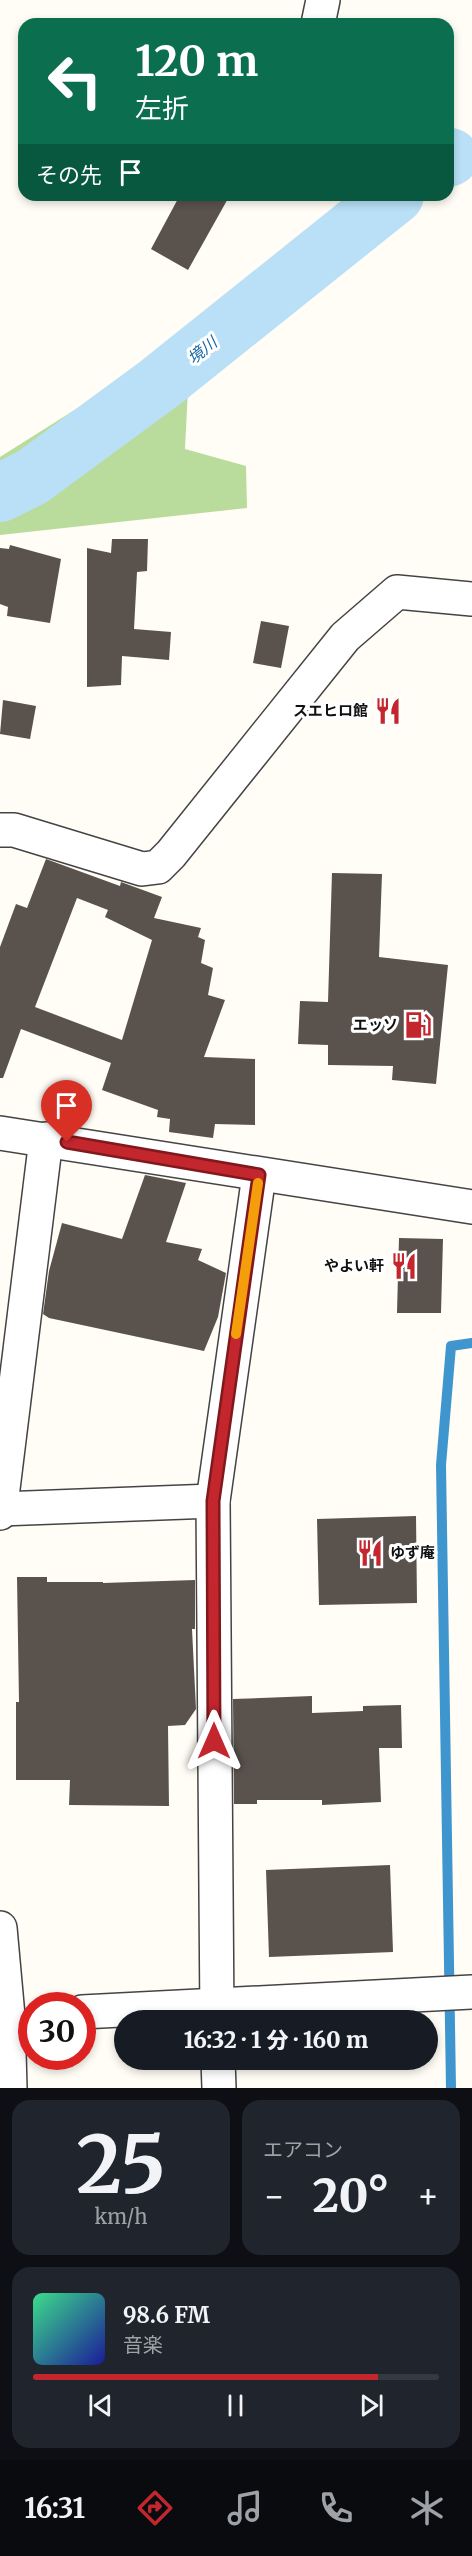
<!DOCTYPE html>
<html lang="ja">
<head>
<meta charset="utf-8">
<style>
	:root { --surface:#171b24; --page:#20242c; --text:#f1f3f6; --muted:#9ea1a6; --line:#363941; --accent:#c4262e }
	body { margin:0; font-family:Merriweather,"Noto Sans JP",serif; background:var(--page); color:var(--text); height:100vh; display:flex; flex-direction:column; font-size:22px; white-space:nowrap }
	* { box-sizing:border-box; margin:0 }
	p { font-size:20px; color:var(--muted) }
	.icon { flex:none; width:33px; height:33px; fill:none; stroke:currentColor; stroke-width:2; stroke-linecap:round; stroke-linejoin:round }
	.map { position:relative; height:2088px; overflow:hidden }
	.side { display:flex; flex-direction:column; gap:12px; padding:12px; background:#0d0f14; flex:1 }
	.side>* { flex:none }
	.hud { position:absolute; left:18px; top:18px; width:436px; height:183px; border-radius:18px; box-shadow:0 3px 9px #0003; background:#0b6e4f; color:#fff; overflow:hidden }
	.speed { position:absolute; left:18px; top:1992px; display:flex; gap:12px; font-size:30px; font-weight:700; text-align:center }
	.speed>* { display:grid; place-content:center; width:78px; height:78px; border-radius:50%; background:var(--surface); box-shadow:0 3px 9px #0003; line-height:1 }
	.speed .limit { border:9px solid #d22; background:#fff; color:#111 }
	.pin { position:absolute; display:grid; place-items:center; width:51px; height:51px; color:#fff; margin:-62px -26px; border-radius:50% 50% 50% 0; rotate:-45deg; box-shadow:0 0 6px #0007 }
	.pin .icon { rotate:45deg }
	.me { position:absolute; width:66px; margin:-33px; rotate:0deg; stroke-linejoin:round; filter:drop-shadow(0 0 4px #0008) }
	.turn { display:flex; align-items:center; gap:21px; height:126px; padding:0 18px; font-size:27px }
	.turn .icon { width:78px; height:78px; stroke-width:2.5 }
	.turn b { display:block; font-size:42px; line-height:51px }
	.then { display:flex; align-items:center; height:57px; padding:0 18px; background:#0003; gap:12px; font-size:22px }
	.big { font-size:45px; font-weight:800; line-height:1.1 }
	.side .widget { flex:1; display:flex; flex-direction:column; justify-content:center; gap:9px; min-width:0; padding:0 21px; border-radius:18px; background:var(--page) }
	.side .dial { align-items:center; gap:0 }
	.dial b { font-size:78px; line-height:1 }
	.song { display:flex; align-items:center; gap:18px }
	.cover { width:72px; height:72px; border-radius:9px; background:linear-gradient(135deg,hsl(150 70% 55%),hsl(240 70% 35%)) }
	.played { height:6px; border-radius:3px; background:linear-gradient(90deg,var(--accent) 85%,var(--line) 85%) }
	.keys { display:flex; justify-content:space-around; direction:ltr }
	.heat { display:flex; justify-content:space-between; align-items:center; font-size:33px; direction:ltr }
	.side .tiles { flex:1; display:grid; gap:12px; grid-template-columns:1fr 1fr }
	.widget:last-child { grid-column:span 2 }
	.trip { position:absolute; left:114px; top:2010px; width:324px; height:60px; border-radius:30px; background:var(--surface); box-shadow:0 3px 9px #0003; font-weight:800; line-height:60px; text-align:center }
	.menu { display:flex; height:96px; justify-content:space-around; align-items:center; background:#090b0e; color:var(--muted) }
	.menu .icon { width:42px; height:42px }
	.menu .current { color:var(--accent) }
	.menu b { font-size:27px; color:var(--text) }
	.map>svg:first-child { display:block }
</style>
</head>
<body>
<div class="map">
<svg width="472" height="2088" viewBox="0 0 472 2088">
	<rect width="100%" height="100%" fill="#fffdf5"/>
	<polygon fill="#b9dc9c" points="160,356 188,389 185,449 246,466 247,508 0,535 0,457"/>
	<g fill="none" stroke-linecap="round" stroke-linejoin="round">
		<polyline stroke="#3f96cf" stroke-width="10" points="451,2088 441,1465 451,1346 472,1343"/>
		<g stroke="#b9e0f7" stroke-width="58">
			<polyline points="448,158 450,157"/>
			<polyline points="0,493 32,477 160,383 395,195"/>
		</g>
	</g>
	<g fill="#5a524d" fill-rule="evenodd">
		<polygon points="180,195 230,195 188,270 151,249"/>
		<polygon points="112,539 148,539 147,571 137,572 134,629 171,632 169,660 122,656 121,685 87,687 87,548 111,553"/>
		<polygon points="10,545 61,559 50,623 7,616 8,607 0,604 0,548 9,549"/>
		<polygon points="261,621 289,626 281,668 253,663"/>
		<polygon points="3,700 36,706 30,739 0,734"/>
		<path d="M46 859 120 886 121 882 162 897 154 918 201 928 198 937 205 940 201 963 213 968 208 995 225 1000 204 1057 255 1059V1125L215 1124 213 1138 169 1132 170 1119 157 1117 158 1110 102 1090 111 1063 21 1029 3 1078H0V947L16 904 27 908ZM77 898 108 910 105 917 152 940 122 1040 35 1007Z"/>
		<polygon points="332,873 382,874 379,957 448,965 436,1084 392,1080 393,1066 328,1065 328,1045 298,1044 300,1001 328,1002"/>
		<polygon points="145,1175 186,1183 166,1242 202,1249 198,1260 226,1273 218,1317 204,1351 49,1318 43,1314 49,1271 62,1223 122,1239"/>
		<polygon points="399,1238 443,1239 441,1313 397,1313"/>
		<polygon points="416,1516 417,1603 319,1605 317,1519"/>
		<polygon points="17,1577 47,1577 47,1582 103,1582 103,1583 195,1580 195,1629 192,1629 196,1709 185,1725 168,1726 169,1806 69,1805 70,1780 16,1780 16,1702 19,1702"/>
		<polygon points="312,1696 312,1713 363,1711 363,1706 401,1705 402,1748 379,1748 381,1802 322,1805 322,1800 257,1800 257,1804 234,1804 233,1699"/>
		<polygon points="390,1865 393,1952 269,1957 266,1870"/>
	</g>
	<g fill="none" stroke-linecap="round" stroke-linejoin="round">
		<defs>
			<g id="street">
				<polyline points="318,24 323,0"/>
				<polyline points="0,830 14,830 142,869 158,867 171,854 345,637 397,592 472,599"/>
				<polyline points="0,1133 472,1207"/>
				<polyline points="0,1509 213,1501"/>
				<polyline points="0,1513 46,1139"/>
				<polyline points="0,1928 8,2016 10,2088"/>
				<polyline points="82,2012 472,1992"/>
				<polyline points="217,2020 213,1501 259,1175"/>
				<polyline points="218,2060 219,2088"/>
			</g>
		</defs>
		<use href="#street" stroke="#444" stroke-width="36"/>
		<use href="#street" stroke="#fff" stroke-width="33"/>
	</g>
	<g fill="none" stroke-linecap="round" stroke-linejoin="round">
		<defs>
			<polyline id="route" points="67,1142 259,1175 213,1501 214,1741"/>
		</defs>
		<use href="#route" stroke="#7f191e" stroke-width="15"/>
		<use href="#route" stroke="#c4262e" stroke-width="10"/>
		<polyline stroke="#f59e0b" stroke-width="10" points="236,1334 258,1183"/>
	</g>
	<defs>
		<symbol id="restaurant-bare" viewBox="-9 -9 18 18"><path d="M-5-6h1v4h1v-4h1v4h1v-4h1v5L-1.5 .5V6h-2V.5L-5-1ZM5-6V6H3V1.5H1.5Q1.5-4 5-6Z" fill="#c4262e" stroke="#fff" stroke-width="2.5" paint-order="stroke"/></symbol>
		<symbol id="fuel-bare" viewBox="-9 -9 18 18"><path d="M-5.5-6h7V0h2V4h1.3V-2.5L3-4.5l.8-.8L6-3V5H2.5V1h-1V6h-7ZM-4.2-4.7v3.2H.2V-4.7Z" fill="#c4262e" stroke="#fff" stroke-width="2.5" paint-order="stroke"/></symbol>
	</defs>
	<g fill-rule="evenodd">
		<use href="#restaurant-bare" x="369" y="692" width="38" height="38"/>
		<use href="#fuel-bare" x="399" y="1006" width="38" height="38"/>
		<use href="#restaurant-bare" x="385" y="1247" width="38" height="38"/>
		<use href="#restaurant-bare" x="351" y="1534" width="38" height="38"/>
	</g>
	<g text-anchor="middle" stroke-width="6" stroke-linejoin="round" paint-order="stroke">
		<g font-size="15" font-weight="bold" fill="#111" stroke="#fff" text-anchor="end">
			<text x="368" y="716">スエヒロ館</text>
			<text x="398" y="1030">エッソ</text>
			<text x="384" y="1271">やよい軒</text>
			<text x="390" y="1558" text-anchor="start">ゆず庵</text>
		</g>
		<g font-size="16" font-style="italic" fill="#1768a6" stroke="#fff">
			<text transform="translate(202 350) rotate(-39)" y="6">境川</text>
		</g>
	</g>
</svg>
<div class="speed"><div class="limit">30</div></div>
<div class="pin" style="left:67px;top:1142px;background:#d93025"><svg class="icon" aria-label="arrive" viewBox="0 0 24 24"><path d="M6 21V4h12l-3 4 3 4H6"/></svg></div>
<svg class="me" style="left:214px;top:1741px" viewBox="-20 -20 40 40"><path d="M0-17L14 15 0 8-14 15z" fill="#c4262e" stroke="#fff" stroke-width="4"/></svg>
<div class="trip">16:32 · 1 分 · 160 m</div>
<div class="hud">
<div class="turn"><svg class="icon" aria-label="left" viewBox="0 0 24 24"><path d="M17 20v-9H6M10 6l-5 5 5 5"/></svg><div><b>120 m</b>左折</div></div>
<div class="then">その先<svg class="icon" aria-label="arrive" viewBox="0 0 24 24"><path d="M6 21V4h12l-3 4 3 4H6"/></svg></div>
</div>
</div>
<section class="side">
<div class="tiles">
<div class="widget dial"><b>25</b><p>km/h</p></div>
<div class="widget"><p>エアコン</p>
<div class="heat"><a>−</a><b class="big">20°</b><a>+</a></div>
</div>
<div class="widget">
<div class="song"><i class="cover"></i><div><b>98.6 FM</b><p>音楽</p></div></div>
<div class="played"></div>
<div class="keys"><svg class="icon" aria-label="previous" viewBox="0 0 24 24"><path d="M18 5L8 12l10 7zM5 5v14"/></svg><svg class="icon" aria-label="pause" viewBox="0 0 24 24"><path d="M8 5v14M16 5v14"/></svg><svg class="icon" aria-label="next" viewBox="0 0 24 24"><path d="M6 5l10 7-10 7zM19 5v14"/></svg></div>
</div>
</div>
</section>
<nav class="menu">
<b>16:31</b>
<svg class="icon current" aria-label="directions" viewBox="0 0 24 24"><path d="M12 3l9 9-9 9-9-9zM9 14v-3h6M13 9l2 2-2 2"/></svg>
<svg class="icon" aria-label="music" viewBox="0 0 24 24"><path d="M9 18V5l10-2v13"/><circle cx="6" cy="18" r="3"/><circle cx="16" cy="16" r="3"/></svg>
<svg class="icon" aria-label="phone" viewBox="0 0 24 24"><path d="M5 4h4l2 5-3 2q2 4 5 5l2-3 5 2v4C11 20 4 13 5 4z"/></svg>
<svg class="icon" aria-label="climate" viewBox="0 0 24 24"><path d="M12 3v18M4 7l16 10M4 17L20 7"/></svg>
</nav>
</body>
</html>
